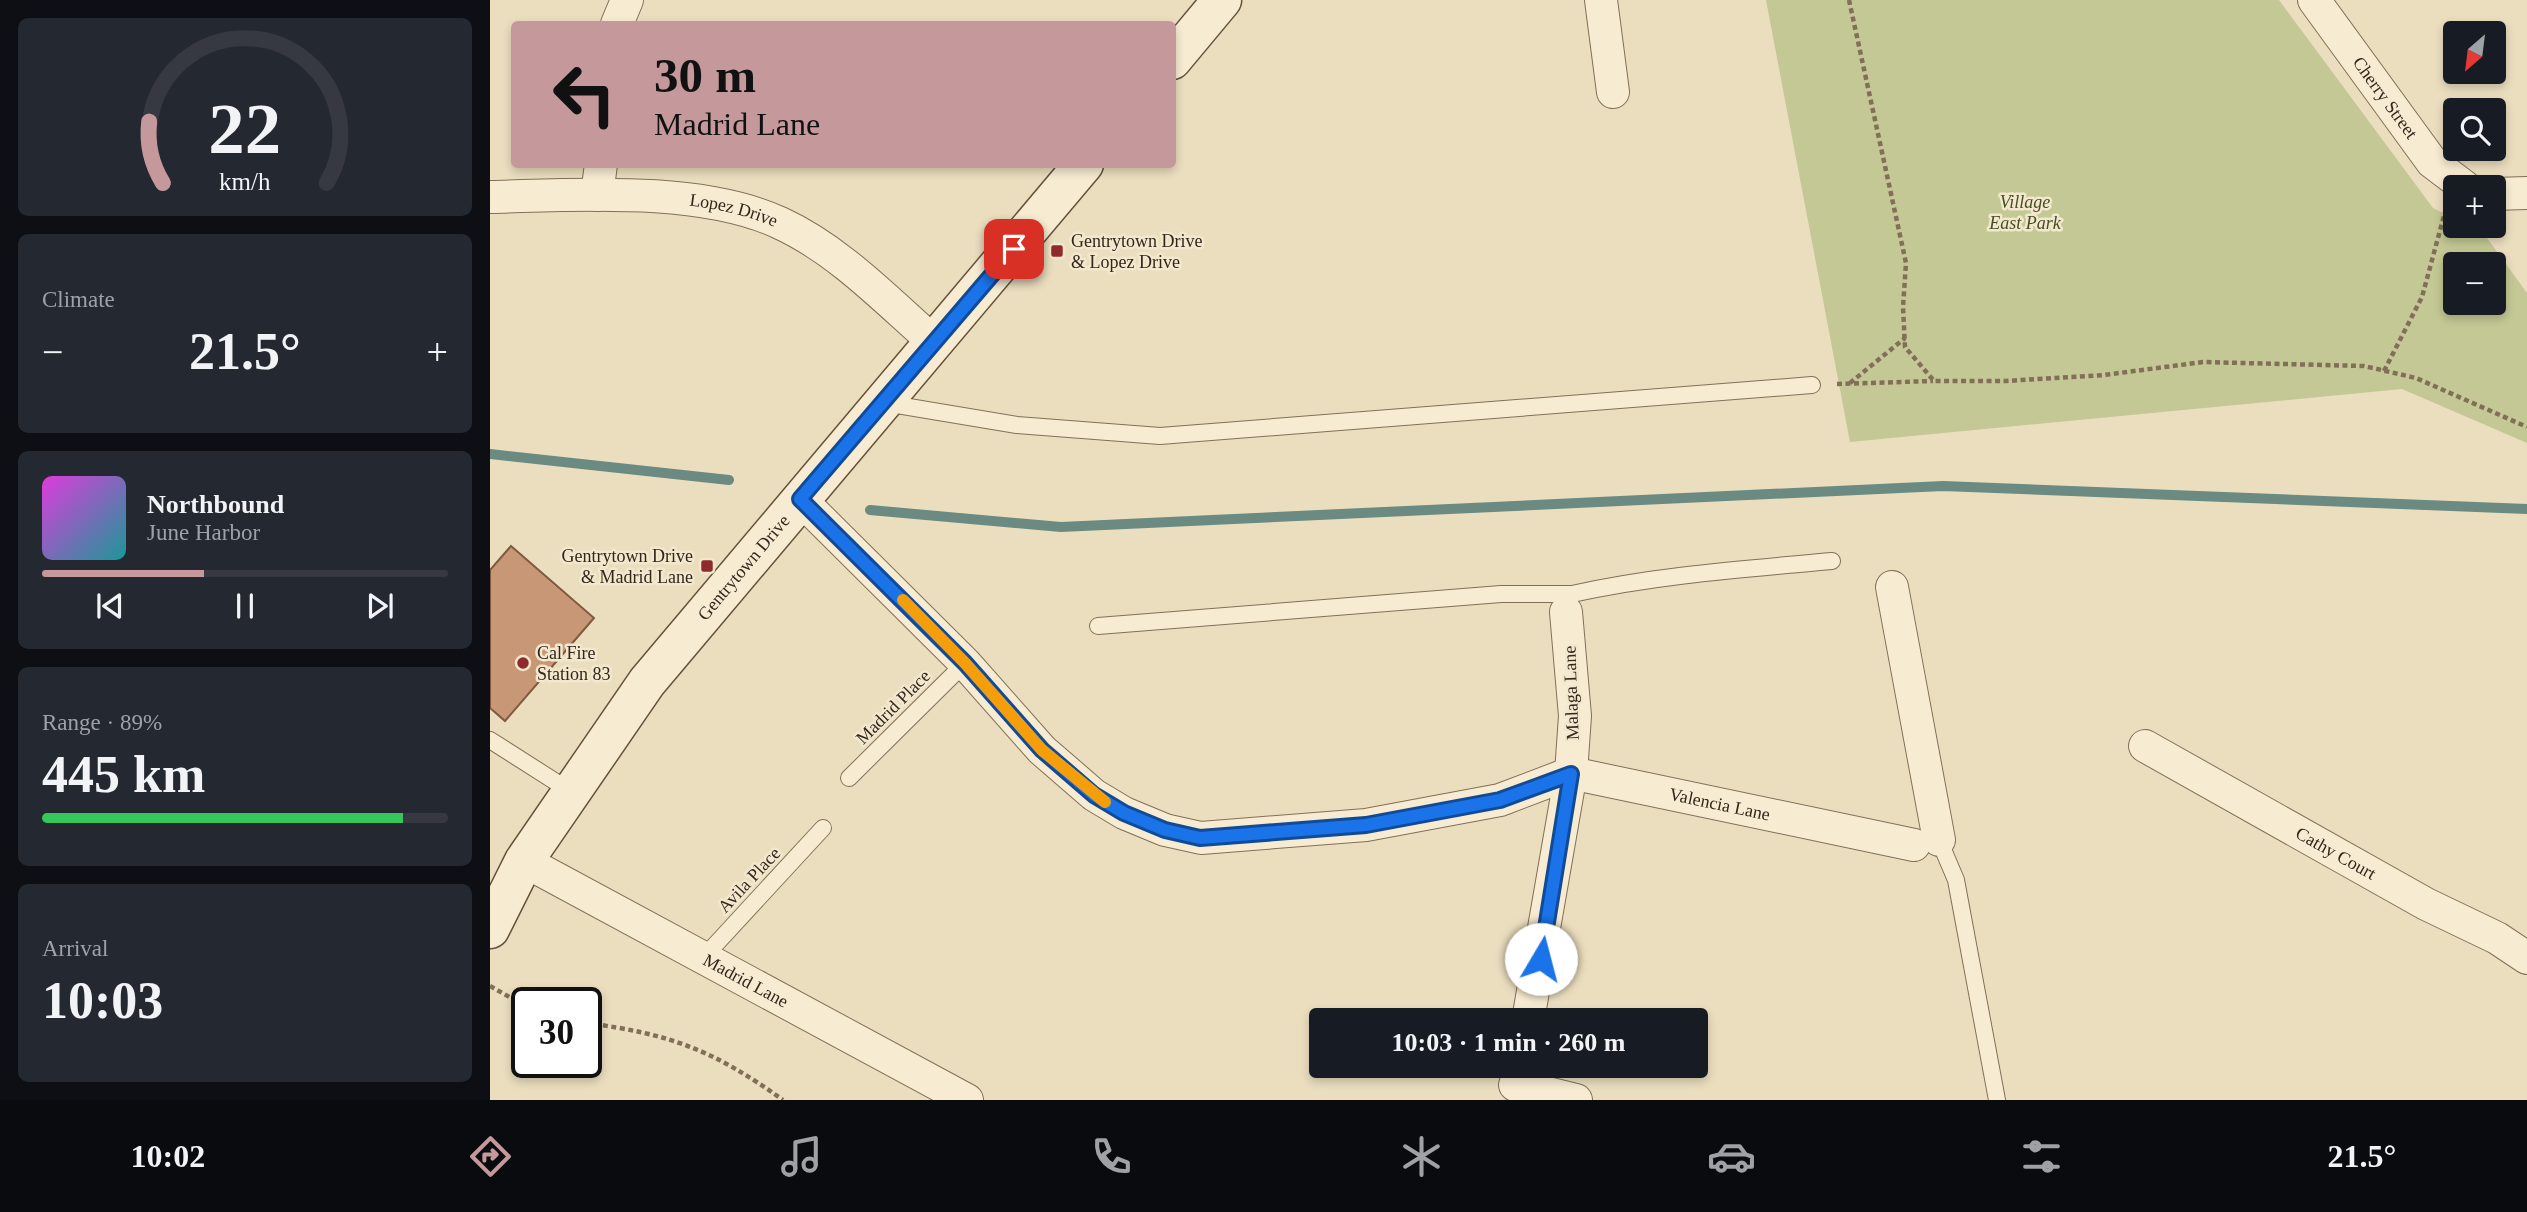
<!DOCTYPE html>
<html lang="en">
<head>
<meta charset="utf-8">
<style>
	:root { --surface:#171b24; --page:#242831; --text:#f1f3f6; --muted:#9ea1a6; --line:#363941; --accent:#c5999b }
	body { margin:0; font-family:"Times New Roman",serif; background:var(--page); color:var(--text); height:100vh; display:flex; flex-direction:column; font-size:26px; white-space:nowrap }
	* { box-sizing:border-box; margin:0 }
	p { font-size:23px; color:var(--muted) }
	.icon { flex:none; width:38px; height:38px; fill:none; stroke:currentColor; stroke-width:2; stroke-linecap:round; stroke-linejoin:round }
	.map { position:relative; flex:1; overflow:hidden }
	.sheet { display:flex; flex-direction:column; gap:18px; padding:18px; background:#0d0f14; width:490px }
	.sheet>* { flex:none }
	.banner { position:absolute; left:21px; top:21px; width:665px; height:147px; border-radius:7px; box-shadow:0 4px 10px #0003; background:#c5999b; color:#111; overflow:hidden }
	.needle { width:46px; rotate:208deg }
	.tools { position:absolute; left:1953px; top:21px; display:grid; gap:14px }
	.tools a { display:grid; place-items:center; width:63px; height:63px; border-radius:7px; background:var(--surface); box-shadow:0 4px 10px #0003; font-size:35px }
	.speed { position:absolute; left:21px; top:987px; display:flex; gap:14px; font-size:35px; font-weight:700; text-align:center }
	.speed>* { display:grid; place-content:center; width:91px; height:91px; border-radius:50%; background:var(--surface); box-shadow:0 4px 10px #0003; line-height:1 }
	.speed .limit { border:4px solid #111; border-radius:10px; background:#fff; color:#111 }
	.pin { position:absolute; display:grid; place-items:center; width:60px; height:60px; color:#fff; margin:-30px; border-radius:14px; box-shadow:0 4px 10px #0006 }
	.me { position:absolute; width:77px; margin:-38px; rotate:8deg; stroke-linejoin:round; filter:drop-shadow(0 0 5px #0008) }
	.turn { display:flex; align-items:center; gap:24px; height:147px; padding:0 28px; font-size:32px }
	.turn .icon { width:91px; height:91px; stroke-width:2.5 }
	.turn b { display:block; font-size:49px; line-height:60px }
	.big { font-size:52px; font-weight:600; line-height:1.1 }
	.sheet .tile { flex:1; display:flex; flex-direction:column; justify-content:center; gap:10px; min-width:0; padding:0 24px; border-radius:10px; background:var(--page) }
	.sheet .dial { align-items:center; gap:0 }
	.dial svg { height:182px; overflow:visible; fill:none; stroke:var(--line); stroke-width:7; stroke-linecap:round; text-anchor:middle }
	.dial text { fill:var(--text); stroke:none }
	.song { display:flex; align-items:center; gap:21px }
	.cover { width:84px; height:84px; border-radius:10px; background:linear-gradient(135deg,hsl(300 70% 55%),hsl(180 70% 35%)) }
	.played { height:7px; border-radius:4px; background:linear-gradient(90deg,var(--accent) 40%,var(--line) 40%) }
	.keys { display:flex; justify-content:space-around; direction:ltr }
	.heat { display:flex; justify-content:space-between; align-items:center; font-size:38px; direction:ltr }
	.charge { height:10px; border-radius:5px; background:linear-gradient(90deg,#34c759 89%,var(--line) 0) }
	.trip { position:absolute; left:819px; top:1008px; width:399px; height:70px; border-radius:7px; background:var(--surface); box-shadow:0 4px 10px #0003; font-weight:600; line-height:70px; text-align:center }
	.tabs { display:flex; height:112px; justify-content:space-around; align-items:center; background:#090b0e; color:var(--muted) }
	.tabs .icon { width:49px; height:49px }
	.tabs .selected { color:var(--accent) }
	.tabs b { font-size:32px; color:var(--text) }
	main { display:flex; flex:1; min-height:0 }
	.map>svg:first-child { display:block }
</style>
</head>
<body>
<main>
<section class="sheet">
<div class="tile dial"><svg viewBox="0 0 100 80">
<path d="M14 69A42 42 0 1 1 86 69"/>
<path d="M14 69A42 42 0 0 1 8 42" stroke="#c5999b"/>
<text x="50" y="56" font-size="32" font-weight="700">22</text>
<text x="50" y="72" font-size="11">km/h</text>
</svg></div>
<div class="tile"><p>Climate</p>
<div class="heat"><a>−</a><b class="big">21.5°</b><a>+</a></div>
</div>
<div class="tile">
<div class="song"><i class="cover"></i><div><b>Northbound</b><p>June Harbor</p></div></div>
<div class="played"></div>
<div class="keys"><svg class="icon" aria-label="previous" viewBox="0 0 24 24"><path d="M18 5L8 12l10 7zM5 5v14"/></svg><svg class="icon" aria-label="pause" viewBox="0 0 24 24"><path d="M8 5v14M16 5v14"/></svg><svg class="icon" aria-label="next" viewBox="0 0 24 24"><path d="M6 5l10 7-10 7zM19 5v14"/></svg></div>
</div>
<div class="tile"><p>Range · 89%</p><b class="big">445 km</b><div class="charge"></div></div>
<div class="tile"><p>Arrival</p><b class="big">10:03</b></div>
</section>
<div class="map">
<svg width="2037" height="1100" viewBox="0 0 2037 1100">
	<rect width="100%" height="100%" fill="#ebdebf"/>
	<path fill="#c3c894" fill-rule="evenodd" d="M1276 0H1789L1943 208 1965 219V226H1981L1992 231 2037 293V443L1912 389 1360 442ZM1965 264H2004V303H1965Z"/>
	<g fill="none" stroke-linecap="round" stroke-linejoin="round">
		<g stroke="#6a8a82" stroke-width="10">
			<polyline points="0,454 239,480"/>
			<polyline points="380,510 571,527 1453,486 2037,509"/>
		</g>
	</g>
	<polygon fill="#c89776" stroke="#81593f" stroke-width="2" points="21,546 104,618 15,721 0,708 0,570"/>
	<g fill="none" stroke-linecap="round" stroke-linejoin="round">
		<defs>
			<g id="lane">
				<polyline points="395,403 527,425 670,436 1322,385"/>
				<path d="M1079 603 1082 594C1167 575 1255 569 1342 561"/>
				<polyline points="608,626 1011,594 1082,594"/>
				<polyline points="0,740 80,791"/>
				<polyline points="359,778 475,663"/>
				<polyline points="1449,840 1466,880 1507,1100"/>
				<polyline points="213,958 333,828"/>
			</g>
			<g id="street">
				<polyline points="1111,0 1123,92"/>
				<path id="s1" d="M1824 0 1942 162 1975 187"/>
				<polyline points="127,24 137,0"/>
				<polyline points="2004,194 2037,193"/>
				<polyline points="107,195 111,164"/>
				<path id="s2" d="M0 197C87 195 210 186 290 223 349 250 397 301 445 343"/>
				<polyline points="310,499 475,663 552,750 604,795 634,813 675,830 711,838 876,825 1010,800 1081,773"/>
				<polyline points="1402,587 1449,840"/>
				<path id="s3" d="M1655 746 1936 904 2007 938 2037 958"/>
				<path id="s4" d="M1081 773 1424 845"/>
				<path id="s5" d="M34 861 477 1100"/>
				<polyline points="1038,1020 1081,773 1085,716 1076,612"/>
				<polyline points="1025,1085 1086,1100"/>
			</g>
			<g id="secondary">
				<polyline points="682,60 732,0"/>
				<path id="s6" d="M0 929 34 861 157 682 594 164"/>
			</g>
		</defs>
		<use href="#lane" stroke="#836f58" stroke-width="18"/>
		<use href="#street" stroke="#836f58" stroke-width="34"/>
		<use href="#secondary" stroke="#65503b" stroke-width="41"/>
		<g stroke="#836f58" stroke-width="4.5" stroke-dasharray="5 3.5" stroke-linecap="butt">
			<polyline points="1359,0 1416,263 1413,307 1415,347 1444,381 1516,381 1614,375 1713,362 1874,366 1926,378 2037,427"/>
			<polyline points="1894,371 1932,297 1955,212"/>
			<polyline points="1360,383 1415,338"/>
			<polyline points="1347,384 1443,381"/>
			<polyline points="0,986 37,1007"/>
			<path d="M96 1023C181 1034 223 1050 293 1100"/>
		</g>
		<use href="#lane" stroke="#f7ebd1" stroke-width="16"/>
		<use href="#street" stroke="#f7ebd1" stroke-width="32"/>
		<use href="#secondary" stroke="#f7ebd1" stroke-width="38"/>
	</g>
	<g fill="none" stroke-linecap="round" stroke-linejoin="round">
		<defs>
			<polyline id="route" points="524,249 310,499 475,663 552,750 604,795 634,813 675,830 710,838 876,825 1010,800 1081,774 1051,959"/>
		</defs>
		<use href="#route" stroke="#114b97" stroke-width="18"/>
		<use href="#route" stroke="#1a73e8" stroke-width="12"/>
		<polyline stroke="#f59e0b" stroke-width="12" points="413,600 475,663 552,750 615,802"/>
	</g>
	<g fill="#8f2b2c" stroke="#f3e8ce" stroke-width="2.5">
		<rect x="560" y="244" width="14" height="14" rx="3.5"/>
		<rect x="210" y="559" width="14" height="14" rx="3.5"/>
		<circle cx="33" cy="663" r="7"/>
	</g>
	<g text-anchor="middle" stroke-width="5" stroke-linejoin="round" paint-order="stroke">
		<g font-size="18" fill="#33271c" stroke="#f3e8ce">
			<text dy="6" stroke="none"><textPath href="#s1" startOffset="121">Cherry Street</textPath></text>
			<text dy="6" stroke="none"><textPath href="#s2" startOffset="245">Lopez Drive</textPath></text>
			<text dy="6" stroke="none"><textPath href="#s6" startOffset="443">Gentrytown Drive</textPath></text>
			<text transform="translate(1081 693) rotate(-92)" y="6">Malaga Lane</text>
			<text transform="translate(403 707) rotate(-45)" y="6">Madrid Place</text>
			<text dy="6" stroke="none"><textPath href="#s4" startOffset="152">Valencia Lane</textPath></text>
			<text dy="6" stroke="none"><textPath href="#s3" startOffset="219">Cathy Court</textPath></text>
			<text transform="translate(259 880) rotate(-47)" y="6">Avila Place</text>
			<text dy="6" stroke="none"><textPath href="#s5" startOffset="252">Madrid Lane</textPath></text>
		</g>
		<g font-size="18" font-style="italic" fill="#444f23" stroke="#f3e8ce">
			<text x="1535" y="208">Village<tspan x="1535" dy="21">East Park</tspan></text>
		</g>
		<g font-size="18" fill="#33271c" stroke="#f3e8ce" text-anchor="start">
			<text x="581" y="247">Gentrytown Drive<tspan x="581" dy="21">&amp; Lopez Drive</tspan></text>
			<text x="203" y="562" text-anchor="end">Gentrytown Drive<tspan x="203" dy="21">&amp; Madrid Lane</tspan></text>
			<text x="47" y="659">Cal Fire<tspan x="47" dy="21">Station 83</tspan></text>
		</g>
	</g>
</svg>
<div class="tools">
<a><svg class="needle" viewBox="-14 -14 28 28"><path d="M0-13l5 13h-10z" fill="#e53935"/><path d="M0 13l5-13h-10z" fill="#9ea1a6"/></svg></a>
<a><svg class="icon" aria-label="search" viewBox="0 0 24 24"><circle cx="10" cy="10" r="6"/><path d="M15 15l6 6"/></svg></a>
<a>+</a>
<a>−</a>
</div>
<div class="speed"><div class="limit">30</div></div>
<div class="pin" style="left:524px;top:249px;background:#d93025"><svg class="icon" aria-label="arrive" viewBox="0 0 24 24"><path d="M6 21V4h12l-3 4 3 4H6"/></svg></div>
<svg class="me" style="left:1051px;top:959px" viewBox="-20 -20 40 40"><circle r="19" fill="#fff"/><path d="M0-13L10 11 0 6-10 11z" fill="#1a73e8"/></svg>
<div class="trip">10:03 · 1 min · 260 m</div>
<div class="banner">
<div class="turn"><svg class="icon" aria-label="left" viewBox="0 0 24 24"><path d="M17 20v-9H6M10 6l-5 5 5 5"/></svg><div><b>30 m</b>Madrid Lane</div></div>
</div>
</div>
</main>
<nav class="tabs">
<b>10:02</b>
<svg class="icon selected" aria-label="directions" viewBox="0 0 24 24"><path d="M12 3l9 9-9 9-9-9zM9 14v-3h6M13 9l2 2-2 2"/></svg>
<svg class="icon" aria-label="music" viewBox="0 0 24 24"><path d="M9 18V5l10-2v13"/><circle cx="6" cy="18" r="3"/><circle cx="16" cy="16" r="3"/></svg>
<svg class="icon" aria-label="phone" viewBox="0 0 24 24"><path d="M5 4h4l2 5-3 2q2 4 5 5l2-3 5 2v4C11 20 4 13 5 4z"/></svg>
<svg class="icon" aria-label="climate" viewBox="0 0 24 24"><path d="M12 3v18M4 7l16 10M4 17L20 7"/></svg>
<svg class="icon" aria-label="car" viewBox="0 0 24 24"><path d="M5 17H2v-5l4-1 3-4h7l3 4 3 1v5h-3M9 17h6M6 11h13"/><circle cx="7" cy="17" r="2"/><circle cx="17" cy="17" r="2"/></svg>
<svg class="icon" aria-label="filters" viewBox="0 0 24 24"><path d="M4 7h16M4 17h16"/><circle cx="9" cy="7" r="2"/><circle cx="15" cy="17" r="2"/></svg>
<b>21.5°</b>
</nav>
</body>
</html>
